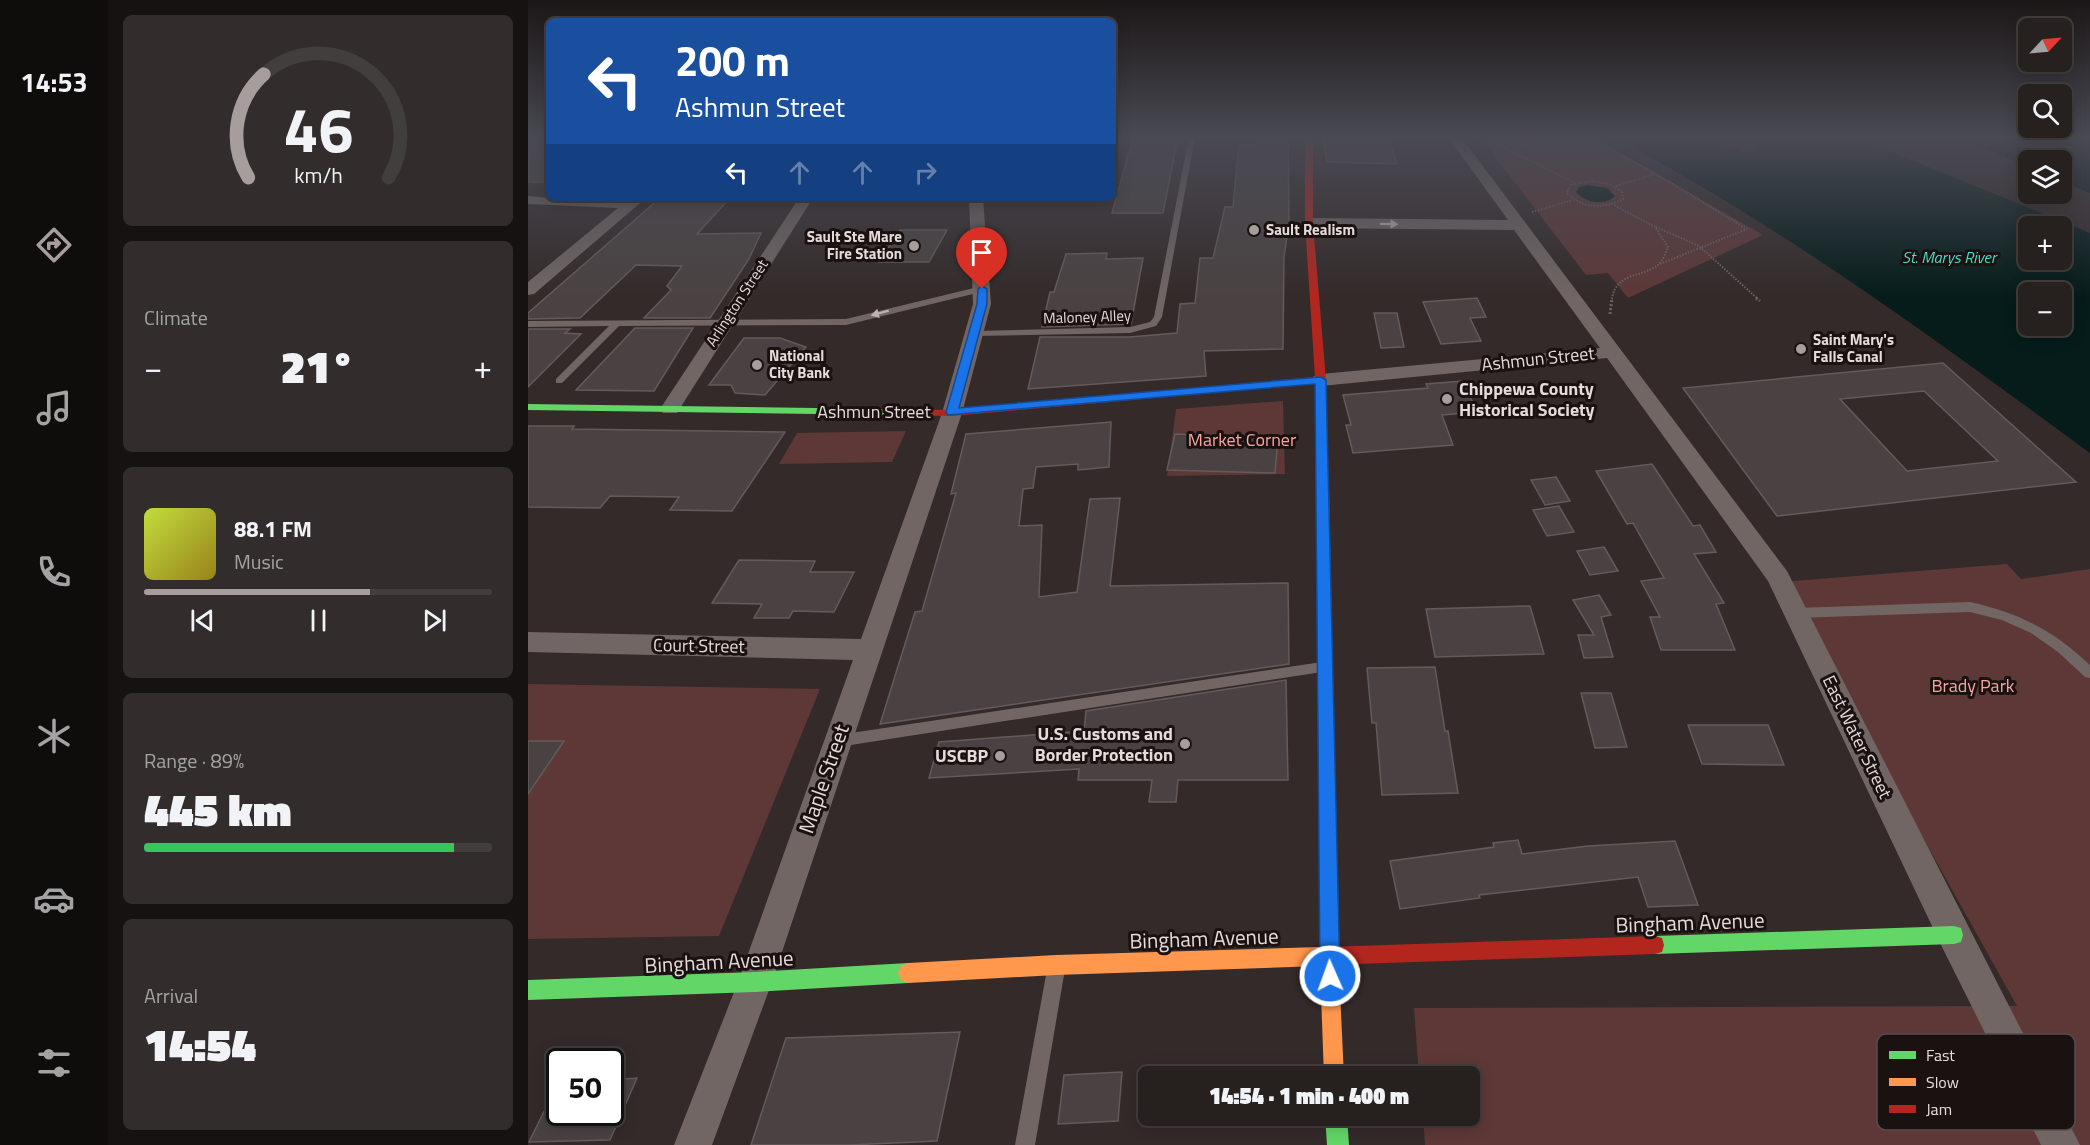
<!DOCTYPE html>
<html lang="en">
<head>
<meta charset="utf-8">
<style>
	:root { --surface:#26201f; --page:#322d2c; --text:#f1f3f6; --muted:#a4a3a4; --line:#423e3d; --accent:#a79d9c }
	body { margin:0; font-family:"Titillium Web",sans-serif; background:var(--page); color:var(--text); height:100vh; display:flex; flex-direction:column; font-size:22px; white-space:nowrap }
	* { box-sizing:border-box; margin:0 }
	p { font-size:20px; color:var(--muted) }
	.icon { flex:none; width:33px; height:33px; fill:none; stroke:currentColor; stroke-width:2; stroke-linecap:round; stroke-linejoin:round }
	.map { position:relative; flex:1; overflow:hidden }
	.drawer { display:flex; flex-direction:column; gap:15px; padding:15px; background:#151211; width:420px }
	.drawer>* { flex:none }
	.guide { position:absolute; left:18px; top:18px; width:570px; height:183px; border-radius:9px; box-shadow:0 3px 15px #0003,0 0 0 2px var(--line); background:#1a4fa0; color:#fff; overflow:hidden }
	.needle { width:39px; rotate:64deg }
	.buttons { position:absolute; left:1490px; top:18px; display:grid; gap:12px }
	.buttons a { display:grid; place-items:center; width:54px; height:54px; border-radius:9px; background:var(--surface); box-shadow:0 3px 15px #0003,0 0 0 2px var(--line); font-size:30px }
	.speed { position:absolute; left:18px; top:1048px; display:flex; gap:12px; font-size:30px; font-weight:700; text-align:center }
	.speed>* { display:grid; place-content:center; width:78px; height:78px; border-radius:50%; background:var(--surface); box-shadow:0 3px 15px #0003,0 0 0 2px var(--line); line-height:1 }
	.speed .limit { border:3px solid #111; border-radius:9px; background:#fff; color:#111 }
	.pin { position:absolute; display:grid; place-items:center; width:51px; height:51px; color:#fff; margin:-62px -26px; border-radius:50% 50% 50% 0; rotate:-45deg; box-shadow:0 0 6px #0007 }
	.pin .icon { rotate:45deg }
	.me { position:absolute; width:66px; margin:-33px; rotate:358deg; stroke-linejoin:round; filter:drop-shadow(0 0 4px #0008) }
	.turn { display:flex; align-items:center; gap:21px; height:126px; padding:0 30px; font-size:27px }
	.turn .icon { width:78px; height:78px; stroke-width:2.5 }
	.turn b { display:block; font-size:42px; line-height:51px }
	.lanes { display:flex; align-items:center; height:57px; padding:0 30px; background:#0003; justify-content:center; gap:30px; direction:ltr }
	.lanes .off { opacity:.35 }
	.big { font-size:45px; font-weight:800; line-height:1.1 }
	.drawer .tile { flex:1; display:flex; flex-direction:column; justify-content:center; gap:9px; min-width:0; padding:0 21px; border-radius:9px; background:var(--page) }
	.drawer .dial { align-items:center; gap:0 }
	.dial svg { height:156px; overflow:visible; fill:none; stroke:var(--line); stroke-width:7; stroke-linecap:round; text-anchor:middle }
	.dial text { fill:var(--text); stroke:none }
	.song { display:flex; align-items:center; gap:18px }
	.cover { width:72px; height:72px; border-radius:9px; background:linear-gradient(135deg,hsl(70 70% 55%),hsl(50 70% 35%)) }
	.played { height:6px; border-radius:3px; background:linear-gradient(90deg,var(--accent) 65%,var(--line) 65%) }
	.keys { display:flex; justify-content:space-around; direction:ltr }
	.heat { display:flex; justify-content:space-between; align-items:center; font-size:33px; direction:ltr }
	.charge { height:9px; border-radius:4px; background:linear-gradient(90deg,#34c759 89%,var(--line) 0) }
	.trip { position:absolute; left:610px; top:1066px; width:342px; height:60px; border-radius:9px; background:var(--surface); box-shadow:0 3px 15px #0003,0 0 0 2px var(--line); font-weight:800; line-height:60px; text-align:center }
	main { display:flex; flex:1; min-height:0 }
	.menu { display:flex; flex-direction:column; width:108px; justify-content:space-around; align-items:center; background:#0f0d0c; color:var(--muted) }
	.menu .icon { width:42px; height:42px }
	.menu .current { color:var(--accent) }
	.menu b { font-size:27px; color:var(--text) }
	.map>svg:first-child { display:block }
</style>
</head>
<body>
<main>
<nav class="menu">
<b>14:53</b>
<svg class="icon current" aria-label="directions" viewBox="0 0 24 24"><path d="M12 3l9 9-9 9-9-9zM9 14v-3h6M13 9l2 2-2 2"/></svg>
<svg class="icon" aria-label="music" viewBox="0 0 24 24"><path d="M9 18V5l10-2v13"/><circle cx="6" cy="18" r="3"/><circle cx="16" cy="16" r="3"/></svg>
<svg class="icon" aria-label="phone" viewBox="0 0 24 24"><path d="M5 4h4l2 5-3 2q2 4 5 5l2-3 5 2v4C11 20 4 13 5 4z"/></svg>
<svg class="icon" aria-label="climate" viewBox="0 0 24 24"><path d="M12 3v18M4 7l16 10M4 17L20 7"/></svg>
<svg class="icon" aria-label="car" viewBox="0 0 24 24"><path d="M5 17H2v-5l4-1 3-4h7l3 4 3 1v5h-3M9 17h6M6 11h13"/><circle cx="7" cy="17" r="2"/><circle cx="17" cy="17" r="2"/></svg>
<svg class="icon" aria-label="filters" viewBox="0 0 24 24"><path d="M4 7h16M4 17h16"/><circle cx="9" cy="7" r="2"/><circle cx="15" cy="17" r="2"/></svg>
</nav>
<section class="drawer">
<div class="tile dial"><svg viewBox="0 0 100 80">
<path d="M14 69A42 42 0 1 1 86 69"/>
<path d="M14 69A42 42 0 0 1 22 16" stroke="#a79d9c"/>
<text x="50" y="56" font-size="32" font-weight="700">46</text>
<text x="50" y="72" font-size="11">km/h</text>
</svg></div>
<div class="tile"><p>Climate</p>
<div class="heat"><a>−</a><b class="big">21°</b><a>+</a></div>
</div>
<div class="tile">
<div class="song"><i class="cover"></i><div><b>88.1 FM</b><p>Music</p></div></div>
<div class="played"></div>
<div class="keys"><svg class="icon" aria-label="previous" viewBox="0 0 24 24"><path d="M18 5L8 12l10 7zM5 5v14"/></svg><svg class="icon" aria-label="pause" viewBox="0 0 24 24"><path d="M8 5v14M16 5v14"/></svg><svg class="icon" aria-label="next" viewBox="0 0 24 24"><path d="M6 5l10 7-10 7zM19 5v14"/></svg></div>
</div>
<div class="tile"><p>Range · 89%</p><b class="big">445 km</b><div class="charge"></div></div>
<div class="tile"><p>Arrival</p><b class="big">14:54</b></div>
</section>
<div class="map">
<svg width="1562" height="1145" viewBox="0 0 1562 1145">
	<rect width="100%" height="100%" fill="#332a29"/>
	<g fill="#5d3837">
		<polygon points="952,137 1065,137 1235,235 1100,298 1080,273 1058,275"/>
		<polygon points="755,401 757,474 639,476 648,409"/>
		<polygon points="378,431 364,462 251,464 269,433"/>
		<polygon points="1479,564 1493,579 1562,569 1562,1145 897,1145 895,1116 942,1116 942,1077 891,1077 886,1008 1489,1006 1252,582"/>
		<polygon points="0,684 292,689 191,936 0,939"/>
	</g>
	<g fill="#051c1a" fill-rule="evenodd">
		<path d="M1085 137H1173L1216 152H1227L1228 147 1213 137H1327L1562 233V453C1408 340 1254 226 1085 137ZM1500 226H1533V260H1500ZM1500 292H1533V326H1500Z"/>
		<polygon points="1429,137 1562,137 1562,193 1533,181 1533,160 1500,160 1500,167"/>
		<path d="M1060 185 1079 188 1087 196C1078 206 1057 203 1048 192L1051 187Z"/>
	</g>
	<g fill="#4a4242" stroke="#635b5a" stroke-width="1.5" fill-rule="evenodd">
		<rect x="0" y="137" width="21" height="45"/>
		<polygon points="605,137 650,137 635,213 584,213"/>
		<polygon points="728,137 760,137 761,222 756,257 755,349 676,351 678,376 500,389 512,337 601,337 649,333 652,304 667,303 672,258 685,258 697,207 705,207 711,145 728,145"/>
		<polygon points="795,137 860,137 869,164 799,162"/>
		<polygon points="132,198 202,198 169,234 233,233 221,259 182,318 116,318 143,290 139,286 154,266 108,265 52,318 0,319 0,313"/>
		<polygon points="372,230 419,230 401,262 351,262"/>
		<polygon points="579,253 578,259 615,258 603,324 514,327 522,292 526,292 538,254"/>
		<polygon points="949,298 958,317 942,318 953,341 913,344 895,302"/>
		<polygon points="846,313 869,313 876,347 853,348"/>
		<polygon points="107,328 165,328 126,391 48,390"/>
		<polygon points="0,329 42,329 37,333 53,334 0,387"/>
		<polygon points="216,338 252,338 278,347 237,395 207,393 203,385 181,385"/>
		<path d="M1415 363 1548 482 1249 516 1155 388ZM1396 391 1470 461 1379 471 1312 399Z"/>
		<polygon points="935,381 949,412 914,415 925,445 825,453 818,425 823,425 815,395 900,388 898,384"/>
		<polygon points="583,422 581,467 550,470 550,464 508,467 505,488 495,489 491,526 514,525 511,597 549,592 562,499 592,498 582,586 760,583 761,664 352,724 387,612 394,611 428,493 423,494 438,434"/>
		<polygon points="0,426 46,426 44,429 257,432 204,511 142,510 151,497 82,496 72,508 0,507"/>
		<polygon points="647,434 750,437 747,473 639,470"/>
		<polygon points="1124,464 1165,526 1172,525 1188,552 1166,554 1196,603 1188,604 1207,650 1133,650 1122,617 1132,617 1113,581 1136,578 1105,523 1099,524 1068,471"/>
		<polygon points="1028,477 1042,501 1017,505 1003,480"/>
		<polygon points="1031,506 1046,532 1019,536 1005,510"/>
		<polygon points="1076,547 1090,571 1062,575 1049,551"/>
		<polygon points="211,560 287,561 282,572 326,572 306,612 265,611 261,618 226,618 234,604 184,603"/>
		<polygon points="1071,595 1083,615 1073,617 1085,657 1056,658 1050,635 1066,635 1045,600"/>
		<polygon points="1002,606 1016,654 907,657 898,609"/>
		<polygon points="907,667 917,731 920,731 930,793 854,795 848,723 844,723 839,668"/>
		<polygon points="758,680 760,780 650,780 648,802 621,802 624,780 550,780 551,769 401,778 411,742 556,731 558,711"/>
		<polygon points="1053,693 1083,693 1099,747 1067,748"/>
		<polygon points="1160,725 1240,725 1256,765 1174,764"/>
		<polygon points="0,741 36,741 0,794"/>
		<polygon points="990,840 994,854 1060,846 1147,841 1170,905 1120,907 1110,877 951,895 952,898 872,909 862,861 966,847 965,843"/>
		<polygon points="432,1032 409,1141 321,1145 223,1145 258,1038"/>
		<polygon points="594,1072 590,1121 530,1124 536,1075"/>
		<polygon points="109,1078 82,1140 1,1142 32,1079 32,1113 82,1113 82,1080"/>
	</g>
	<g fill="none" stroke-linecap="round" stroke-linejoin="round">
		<g stroke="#6b6262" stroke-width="2" stroke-dasharray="1.5 1.5" stroke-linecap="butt">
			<polyline points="955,137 1047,183"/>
			<polyline points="1060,137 1128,174 1219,229"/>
			<path d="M1064 181 1081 184 1094 191 1095 199C1076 209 1054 209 1039 193L1042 185Z"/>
			<polyline points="1088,186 1127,174"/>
			<polyline points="1004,212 1045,200"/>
			<polyline points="1128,227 1171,246 1230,299"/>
			<polyline points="1132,264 1219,229"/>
			<path d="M1084 299C1088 271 1116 278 1131 264 1135 260 1138 252 1140 247L1127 227 1086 205"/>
		</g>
		<g stroke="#6b6262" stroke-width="3" stroke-dasharray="2 2" stroke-linecap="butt">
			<polyline points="1228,298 1232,301"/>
			<polyline points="1082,314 1084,298"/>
		</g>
		<g fill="#716664" fill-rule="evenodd">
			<polygon points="661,137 667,137 634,317 628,326 602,333 444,336 444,332 447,331 602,327 622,322 626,317"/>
			<polygon points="454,286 457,287 457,291 318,325 91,326 34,383 28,383 28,379 81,326 0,327 0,321 318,319"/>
			<path d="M1442 602C1491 613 1525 630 1562 665V678L1557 677 1530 652 1503 633 1474 620 1442 612 1268 618 1264 616 1262 613 1264 610 1268 608Z"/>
			<polygon points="794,662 799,663 801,667 799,671 794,672 310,747 305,745 303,741 305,737 310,735"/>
			<polygon points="527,966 533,969 536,975 507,1145 487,1145 518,975 521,969"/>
		</g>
		<g fill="#716664" fill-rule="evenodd">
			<polygon points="920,137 933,137 1259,571 1552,1145 1513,1145 1414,947 1240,581 1079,358 793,386 786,384 783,380 786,376 793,374 1072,348 986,230 781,228 773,223 781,218 980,220"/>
			<polygon points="0,196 21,198 118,198 6,294 0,295 0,282 90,208 0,204"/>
			<polygon points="271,198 285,198 149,413 135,413 132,409"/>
			<polygon points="441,198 455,198 463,304 434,413 244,982 184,1145 146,1145 210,982 325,660 0,652 0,632 333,639 414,413 445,304"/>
		</g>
		<g fill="#63d668" fill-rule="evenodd">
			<polygon points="0,404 359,409 365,412 359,415 0,410"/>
			<polygon points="795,487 801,491 810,948 808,955 801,957 794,955 792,948 789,491"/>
			<polygon points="1426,926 1433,928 1435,935 1433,942 1426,944 1127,954 1120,952 1118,945 1120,938 1127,936"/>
			<polygon points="380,963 387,966 390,973 387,980 380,983 227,992 0,1000 0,980 227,972"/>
			<polygon points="797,1116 819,1116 821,1145 799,1145"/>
		</g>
		<polygon fill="#ff974d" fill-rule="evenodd" points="801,939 808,941 810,948 816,1077 796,1077 792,966 528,975 380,983 373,980 370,973 373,966 380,963 528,955 792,947 794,941"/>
		<g fill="#b3261e" fill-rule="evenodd">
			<polygon points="777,137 785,137 785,223 798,380 801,491 799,494 791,494 789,491 788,384 424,416 359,415 353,412 359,409 424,410 787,377 777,223"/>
			<polygon points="1127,936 1134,938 1136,945 1134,952 1127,954 799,965 792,963 790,956 792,949 799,947"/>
		</g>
	</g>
	<defs><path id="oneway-solid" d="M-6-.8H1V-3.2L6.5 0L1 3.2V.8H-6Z" transform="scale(1.5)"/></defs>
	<g fill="#bdb2b1">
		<use href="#oneway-solid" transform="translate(861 224) rotate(1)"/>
		<use href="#oneway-solid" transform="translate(352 313) rotate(165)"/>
	</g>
	<linearGradient id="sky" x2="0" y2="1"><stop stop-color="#1c1717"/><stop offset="0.46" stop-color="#4a4a54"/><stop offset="1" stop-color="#4a4a54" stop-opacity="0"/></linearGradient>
	<rect width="1562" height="298" fill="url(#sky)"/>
	<polygon fill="#1a73e8" stroke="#114b97" stroke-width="1.5" points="454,286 459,289 459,304 431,408 793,377 798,380 812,976 809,983 802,986 795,983 792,976 787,384 420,415 418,412 449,304 450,289"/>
	<g fill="#a79d9c" stroke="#191211" stroke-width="2">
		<circle cx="726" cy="230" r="6"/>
		<circle cx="386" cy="246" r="6"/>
		<circle cx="1273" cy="349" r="6"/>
		<circle cx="229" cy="365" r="6"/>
		<circle cx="919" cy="399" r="6"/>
		<circle cx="657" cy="744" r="6"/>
		<circle cx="472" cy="756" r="6"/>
	</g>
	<g text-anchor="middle" stroke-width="6" stroke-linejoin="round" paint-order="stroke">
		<g font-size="15" font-weight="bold" fill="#e6dbda" stroke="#191211" text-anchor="start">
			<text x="738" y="235">Sault Realism</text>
			<text x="374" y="242" text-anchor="end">Sault Ste Mare<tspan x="374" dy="17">Fire Station</tspan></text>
			<text x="1285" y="345">Saint Mary's<tspan x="1285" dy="17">Falls Canal</tspan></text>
			<text x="241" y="361">National<tspan x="241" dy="17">City Bank</tspan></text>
		</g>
		<g font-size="15" fill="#e6dbda" stroke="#191211">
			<text transform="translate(209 303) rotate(-57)" y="5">Arlington Street</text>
			<text transform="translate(559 317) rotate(-2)" y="5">Maloney Alley</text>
		</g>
		<g font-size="16" font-style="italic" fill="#49dccc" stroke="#191211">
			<text x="1421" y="263">St. Marys River</text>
		</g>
		<g font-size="18" fill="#e6dbda" stroke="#191211">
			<text transform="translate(1010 359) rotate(-6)" y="6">Ashmun Street</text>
			<text x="346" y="418">Ashmun Street</text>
			<text transform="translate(171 646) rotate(1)" y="6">Court Street</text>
			<text transform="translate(1329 737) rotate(64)" y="6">East Water Street</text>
		</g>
		<g font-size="18" font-weight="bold" fill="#e6dbda" stroke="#191211" text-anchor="end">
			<text x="931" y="395" text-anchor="start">Chippewa County<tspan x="931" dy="21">Historical Society</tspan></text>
			<text x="645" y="740">U.S. Customs and<tspan x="645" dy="21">Border Protection</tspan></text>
			<text x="460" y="762">USCBP</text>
		</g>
		<g font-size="18" fill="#f8a5a0" stroke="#191211">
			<text x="714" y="446">Market Corner</text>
			<text x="1445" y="692">Brady Park</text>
		</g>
		<g font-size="21" fill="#e6dbda" stroke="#191211">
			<text transform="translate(296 779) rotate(-71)" y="7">Maple Street</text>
			<text transform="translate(1162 923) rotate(-2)" y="7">Bingham Avenue</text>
			<text transform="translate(676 939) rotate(-2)" y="7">Bingham Avenue</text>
			<text transform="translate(191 962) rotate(-3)" y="7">Bingham Avenue</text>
		</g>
	</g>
	<rect x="1349" y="1034" width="198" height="96" rx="9" fill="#191211" stroke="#564e4d" stroke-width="1.5"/>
	<rect x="1361" y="1051" width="27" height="8" fill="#63d668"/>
	<rect x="1361" y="1078" width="27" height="8" fill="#ff974d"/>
	<rect x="1361" y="1105" width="27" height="8" fill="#b3261e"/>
	<g font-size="16" fill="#e6dbda">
		<text x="1398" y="1061">Fast</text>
		<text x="1398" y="1088">Slow</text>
		<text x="1398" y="1115">Jam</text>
	</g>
</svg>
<div class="buttons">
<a><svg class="needle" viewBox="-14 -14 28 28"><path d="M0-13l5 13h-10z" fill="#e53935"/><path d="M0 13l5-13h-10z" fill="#a4a3a4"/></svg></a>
<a><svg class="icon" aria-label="search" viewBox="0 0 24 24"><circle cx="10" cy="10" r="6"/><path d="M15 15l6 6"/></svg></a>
<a><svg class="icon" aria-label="layers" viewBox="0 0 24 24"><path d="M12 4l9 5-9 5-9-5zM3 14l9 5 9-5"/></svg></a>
<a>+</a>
<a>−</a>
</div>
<div class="speed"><div class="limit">50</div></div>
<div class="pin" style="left:454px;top:289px;background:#d93025"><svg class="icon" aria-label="arrive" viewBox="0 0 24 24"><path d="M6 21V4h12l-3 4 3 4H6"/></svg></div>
<svg class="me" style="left:802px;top:976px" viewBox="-20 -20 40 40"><circle r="17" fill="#1a73e8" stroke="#fff" stroke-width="3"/><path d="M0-11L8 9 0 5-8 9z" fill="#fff"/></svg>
<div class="trip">14:54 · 1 min · 400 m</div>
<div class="guide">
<div class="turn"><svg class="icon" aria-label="left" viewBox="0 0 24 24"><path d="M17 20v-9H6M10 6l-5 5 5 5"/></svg><div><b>200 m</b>Ashmun Street</div></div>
<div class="lanes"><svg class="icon" aria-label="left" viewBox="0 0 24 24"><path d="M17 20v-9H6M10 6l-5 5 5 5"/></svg><svg class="icon off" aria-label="ahead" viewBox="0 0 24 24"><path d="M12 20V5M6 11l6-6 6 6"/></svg><svg class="icon off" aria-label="ahead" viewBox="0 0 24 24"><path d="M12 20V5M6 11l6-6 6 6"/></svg><svg class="icon off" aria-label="right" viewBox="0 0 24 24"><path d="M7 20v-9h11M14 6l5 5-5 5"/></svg></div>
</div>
</div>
</main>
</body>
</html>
